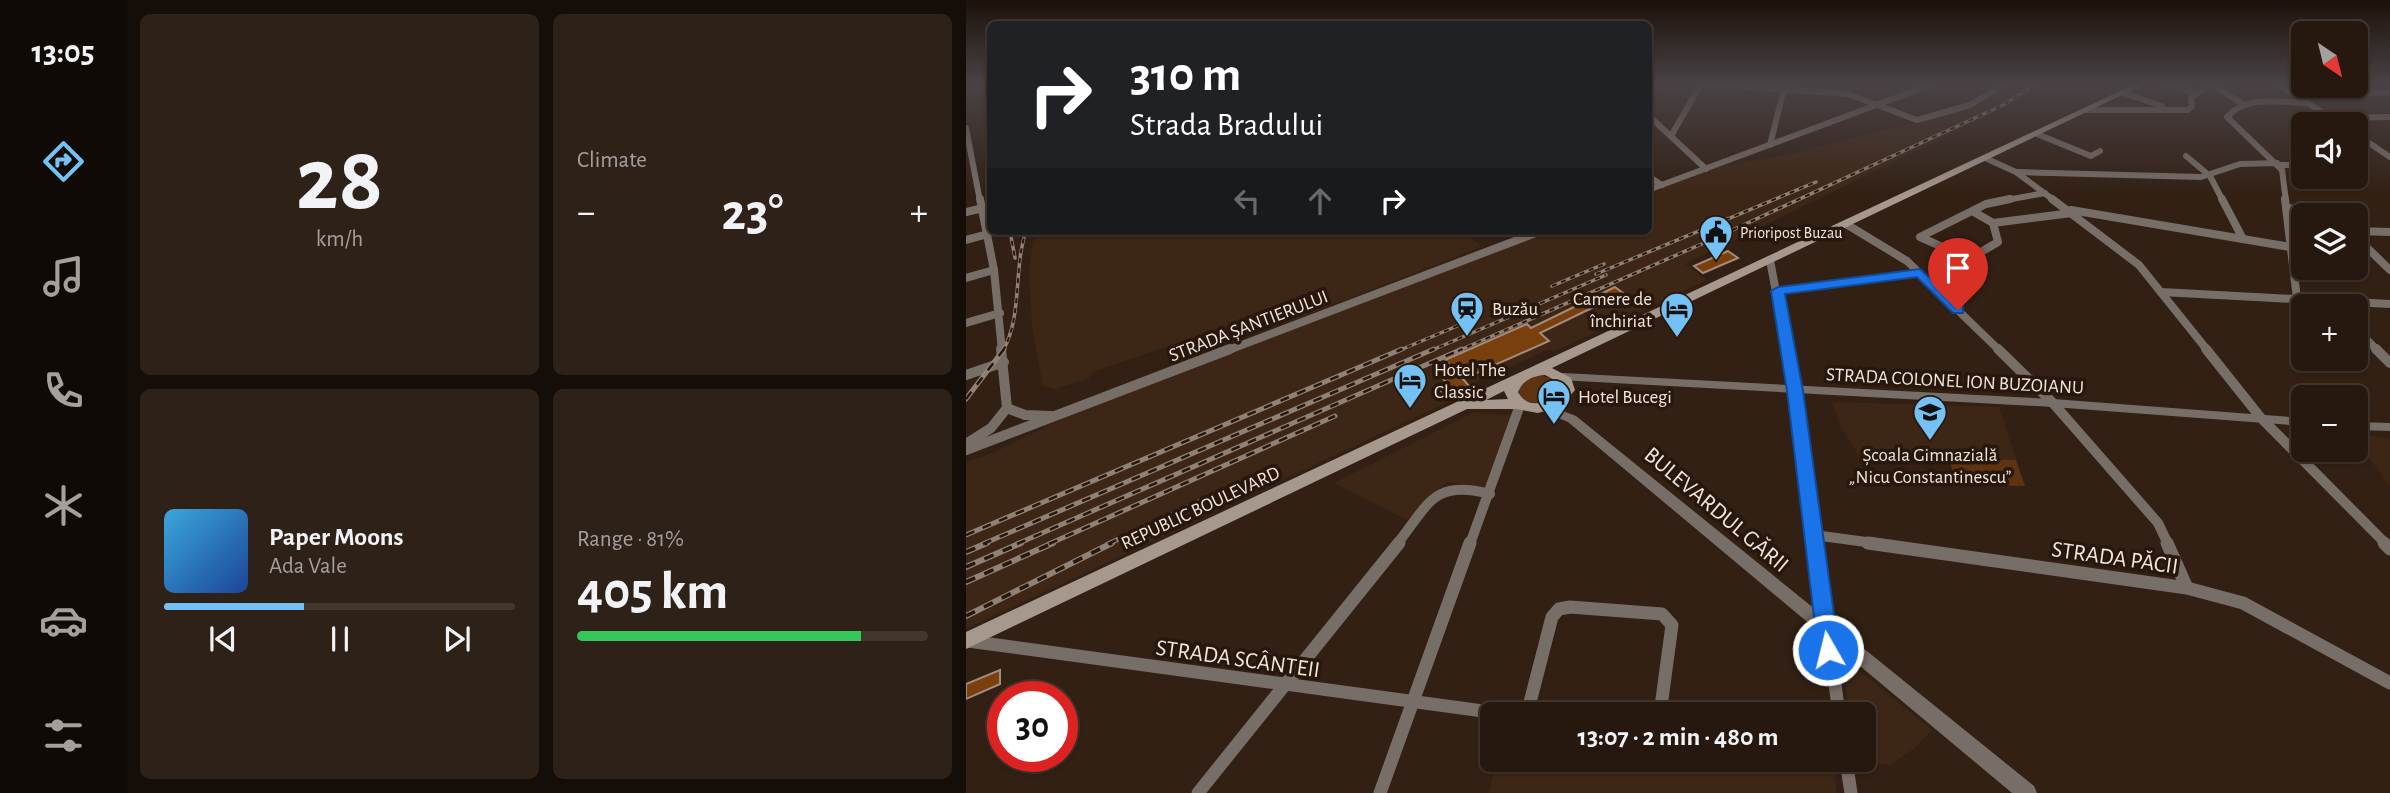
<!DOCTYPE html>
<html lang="en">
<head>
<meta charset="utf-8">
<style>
	:root { --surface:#26180f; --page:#2e2118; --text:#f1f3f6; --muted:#a4a09e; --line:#42372f; --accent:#73c1f5 }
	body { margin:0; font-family:"Alegreya Sans",sans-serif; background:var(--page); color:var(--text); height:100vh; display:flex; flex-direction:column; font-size:26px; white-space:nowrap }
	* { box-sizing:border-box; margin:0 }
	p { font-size:23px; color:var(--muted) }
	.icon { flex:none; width:38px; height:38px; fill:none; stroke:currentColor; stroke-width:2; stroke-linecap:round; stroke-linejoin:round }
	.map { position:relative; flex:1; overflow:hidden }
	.drawer { display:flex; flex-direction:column; gap:14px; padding:14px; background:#150d08; width:840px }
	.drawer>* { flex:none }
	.top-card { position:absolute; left:21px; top:21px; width:665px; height:214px; border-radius:10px; box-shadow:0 2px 5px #0004,0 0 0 2px var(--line); background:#202124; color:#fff; overflow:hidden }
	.needle { width:46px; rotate:145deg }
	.controls { position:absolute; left:1325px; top:21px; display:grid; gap:14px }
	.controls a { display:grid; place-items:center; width:77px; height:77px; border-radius:10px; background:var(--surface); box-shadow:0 2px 5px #0004,0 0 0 2px var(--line); font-size:35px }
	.speed { position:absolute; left:21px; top:681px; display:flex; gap:14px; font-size:35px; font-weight:700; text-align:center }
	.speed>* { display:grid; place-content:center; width:91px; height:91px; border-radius:50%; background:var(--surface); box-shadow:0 2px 5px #0004,0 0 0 2px var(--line); line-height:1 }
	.speed .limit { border:10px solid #d22; background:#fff; color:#111 }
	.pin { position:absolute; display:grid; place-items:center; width:60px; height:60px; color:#fff; margin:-72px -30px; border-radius:50% 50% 50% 0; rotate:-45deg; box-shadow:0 0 7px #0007 }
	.pin .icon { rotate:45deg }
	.me { position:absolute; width:77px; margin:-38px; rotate:352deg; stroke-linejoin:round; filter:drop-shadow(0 0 5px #0008) }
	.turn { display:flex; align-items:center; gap:24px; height:147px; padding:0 28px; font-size:32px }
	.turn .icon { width:91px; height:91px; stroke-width:2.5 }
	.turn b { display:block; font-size:49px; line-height:60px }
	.lanes { display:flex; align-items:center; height:66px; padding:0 28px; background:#0003; justify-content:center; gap:35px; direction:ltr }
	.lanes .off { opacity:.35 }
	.big { font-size:52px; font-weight:600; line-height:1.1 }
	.drawer .widget { flex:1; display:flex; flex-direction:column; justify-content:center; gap:10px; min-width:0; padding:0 24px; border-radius:10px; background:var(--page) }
	.drawer .dial { align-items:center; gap:0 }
	.dial b { font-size:91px; line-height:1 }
	.song { display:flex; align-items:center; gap:21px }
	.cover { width:84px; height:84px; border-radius:10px; background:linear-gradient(135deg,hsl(200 70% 55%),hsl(220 70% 35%)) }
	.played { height:7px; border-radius:4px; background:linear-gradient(90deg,var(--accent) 40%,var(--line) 40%) }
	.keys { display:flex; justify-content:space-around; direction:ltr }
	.heat { display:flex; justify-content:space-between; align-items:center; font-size:38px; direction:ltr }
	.charge { height:10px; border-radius:5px; background:linear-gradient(90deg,#34c759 81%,var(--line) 0) }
	.drawer .tiles { flex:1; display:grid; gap:14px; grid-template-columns:repeat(2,1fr) }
	.trip { position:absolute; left:514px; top:702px; width:396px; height:70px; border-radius:10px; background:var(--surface); box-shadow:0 2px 5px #0004,0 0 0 2px var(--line); font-weight:600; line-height:70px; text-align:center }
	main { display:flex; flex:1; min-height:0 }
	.dock { display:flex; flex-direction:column; width:126px; justify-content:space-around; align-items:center; background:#0f0a06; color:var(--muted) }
	.dock .icon { width:49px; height:49px }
	.dock .current { color:var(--accent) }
	.dock b { font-size:32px; color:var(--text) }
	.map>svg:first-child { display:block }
</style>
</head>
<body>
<main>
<nav class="dock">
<b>13:05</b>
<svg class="icon current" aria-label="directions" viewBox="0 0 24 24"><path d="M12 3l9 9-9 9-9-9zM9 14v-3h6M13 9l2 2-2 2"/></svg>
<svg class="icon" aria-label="music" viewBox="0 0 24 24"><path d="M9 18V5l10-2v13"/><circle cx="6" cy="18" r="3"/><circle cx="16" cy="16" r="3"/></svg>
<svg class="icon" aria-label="phone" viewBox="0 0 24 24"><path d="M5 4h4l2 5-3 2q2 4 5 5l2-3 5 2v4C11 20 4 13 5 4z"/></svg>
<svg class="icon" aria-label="climate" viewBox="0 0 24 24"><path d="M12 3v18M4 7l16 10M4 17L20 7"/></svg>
<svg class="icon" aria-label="car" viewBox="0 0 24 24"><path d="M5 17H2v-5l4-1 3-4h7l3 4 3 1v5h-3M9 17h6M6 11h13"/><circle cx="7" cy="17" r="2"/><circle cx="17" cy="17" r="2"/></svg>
<svg class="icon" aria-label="filters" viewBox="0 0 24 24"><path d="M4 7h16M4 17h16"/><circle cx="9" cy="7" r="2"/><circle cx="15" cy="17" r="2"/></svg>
</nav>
<section class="drawer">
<div class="tiles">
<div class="widget dial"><b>28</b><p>km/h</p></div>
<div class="widget"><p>Climate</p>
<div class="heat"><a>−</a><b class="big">23°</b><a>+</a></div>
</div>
<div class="widget">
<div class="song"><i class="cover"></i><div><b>Paper Moons</b><p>Ada Vale</p></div></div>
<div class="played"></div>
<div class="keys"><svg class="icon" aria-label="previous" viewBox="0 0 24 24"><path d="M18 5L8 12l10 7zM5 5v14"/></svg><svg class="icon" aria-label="pause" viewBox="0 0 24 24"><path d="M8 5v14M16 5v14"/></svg><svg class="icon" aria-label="next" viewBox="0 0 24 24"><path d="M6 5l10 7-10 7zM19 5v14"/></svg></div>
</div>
<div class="widget"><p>Range · 81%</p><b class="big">405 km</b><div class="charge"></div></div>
</div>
</section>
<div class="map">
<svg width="1424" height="793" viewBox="0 0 1424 793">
	<rect width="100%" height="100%" fill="#322014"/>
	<g fill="#3d2615">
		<polygon points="1043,84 1075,84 1033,111 719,264 741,280 587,352 584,349 510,382 514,387 0,629 0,462 29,452 101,416 581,231 682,231 683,192 750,167 822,155 988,112"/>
		<polygon points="74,231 497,231 516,247 317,324 314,319 289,328 281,319 127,372 123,378 89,389 77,386 66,327 63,272 67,240 76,237"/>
		<polygon points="866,402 1033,407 1059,486 990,484 983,458 893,455 876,429"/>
		<polygon points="506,413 545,415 520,487 481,482 441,520 368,483"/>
		<polygon points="1390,432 1424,439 1424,486 1390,440"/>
		<polygon points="891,668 966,730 949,748 924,765 889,761 898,760 898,714 883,714 879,679 883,671"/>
		<polygon points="531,760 774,760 868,771 871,793 523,793"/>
	</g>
	<g fill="#5d3312">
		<path d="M573 375 591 380 594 392C580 402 572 406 556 400L552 389 562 379Z"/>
		<polygon points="983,458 1050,460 1059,486 990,484"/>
	</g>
	<g fill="#793f0c" stroke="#a18b7c" stroke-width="2">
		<polygon points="762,251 772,258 737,273 728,266"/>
		<polygon points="649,287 657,293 574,333 583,341 497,379 503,386 480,396 474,390 483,386 472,373 486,367 479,360 561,324 565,328"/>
		<polygon points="34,670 34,684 0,699 0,684"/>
	</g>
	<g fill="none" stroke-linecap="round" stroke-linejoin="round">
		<g stroke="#786e68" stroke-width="6">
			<polyline points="742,84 882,94 951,120 1004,105 1039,84"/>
			<polyline points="1199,84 1231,93"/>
			<polyline points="1312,84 1374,124"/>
			<polyline points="1323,91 1424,93"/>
			<polyline points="1157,93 1196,106"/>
			<polyline points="1121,110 1222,110 1226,106 1225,97 1246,84 1278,105"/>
			<polyline points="682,115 740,169"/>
			<polyline points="1366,118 1424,117"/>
			<polyline points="0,128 14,201"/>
			<polyline points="1071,134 1125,156 1134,151"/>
			<polyline points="1390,134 1424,157"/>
			<polyline points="705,136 735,84"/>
			<polyline points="804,145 819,85"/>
			<polyline points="1220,156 1244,176 1257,201"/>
			<polyline points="1019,158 1050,172 1089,201"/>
			<polyline points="1314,165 1337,165"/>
			<polyline points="1052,172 1235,177 1274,164 1311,163"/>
			<polyline points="682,176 696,185"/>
			<polyline points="682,190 967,84"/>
			<polyline points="1035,201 1079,193"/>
			<path d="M1320 201 1316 170 1261 117C1280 95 1314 102 1340 103"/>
		</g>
		<g stroke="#786e68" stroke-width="8">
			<polyline points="14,199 28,270 36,351"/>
			<polyline points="1086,199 1173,265 1242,351"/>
			<polyline points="1256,199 1277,239"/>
			<polyline points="1319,199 1331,299"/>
			<polyline points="1322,208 1367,215"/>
			<polyline points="1105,210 1324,247"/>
			<polyline points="0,212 17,208"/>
			<polyline points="1008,212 1027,223 1106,213"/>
			<polyline points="1027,223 1032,242 1003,259 954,237 1020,204 1044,199"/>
			<polyline points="880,224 941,261 1034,351"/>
			<polyline points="1390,231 1424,232"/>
			<polyline points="1390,237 1424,270"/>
			<polyline points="0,240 22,234"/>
			<polyline points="804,260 821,351"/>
			<polyline points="0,278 28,270"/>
			<polyline points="812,291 954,273"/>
			<polyline points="1195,292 1424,304"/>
			<polyline points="0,323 34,313"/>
			<polyline points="1390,329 1412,351"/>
			<polyline points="260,351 575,231"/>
		</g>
		<g stroke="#786e68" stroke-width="10">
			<polyline points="35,349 41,408"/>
			<polyline points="821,349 850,544"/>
			<polyline points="1032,349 1087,403 1192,523 1202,544"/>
			<polyline points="1240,349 1295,418 1420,544"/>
			<polyline points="1410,349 1424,363"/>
			<polyline points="0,375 38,362"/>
			<polyline points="41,408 59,415 85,416"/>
			<polyline points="0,444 25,428 41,408"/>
			<polyline points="0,450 264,349"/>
			<polyline points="848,535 915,544"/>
			<path d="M431 544C463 504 467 479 524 494"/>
			<polyline points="504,544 554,405"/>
		</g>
		<g stroke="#786e68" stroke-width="13">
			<polyline points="850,543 873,714"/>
			<polyline points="902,543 1221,588 1277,603 1424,683"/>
			<polyline points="1201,543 1221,588"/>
			<polyline points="1418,543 1424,549"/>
			<polyline points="2,641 539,714"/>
			<polyline points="561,714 586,617 593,609 604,607 696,614 706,625 694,714"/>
			<polyline points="880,760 885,793"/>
			<polyline points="232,793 433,543"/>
			<polyline points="414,793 504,543"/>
		</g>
		<g fill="#786e68" fill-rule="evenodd">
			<polygon points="597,373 1087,399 1337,418 1337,426 1087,407 593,380 591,377"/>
			<polygon points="579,404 610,416 1068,786 1071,793 1046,793 602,422 575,411 573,408"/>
			<polygon points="1390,422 1424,423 1424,431 1390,430"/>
		</g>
		<path fill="#a7988e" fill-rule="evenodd" d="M1169 84H1179L586 368 605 378 609 390 595 406 572 413 550 409H501L0 649V632ZM579 375 594 383 595 390C584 403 562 411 552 392 557 380 567 376 579 375ZM538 391 542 399 520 400Z"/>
		<defs>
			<g id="rail-far2">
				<polyline points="44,231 49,258"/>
				<polyline points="630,274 850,182"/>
				<polyline points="586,286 638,264"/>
				<path d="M37 351C57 314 47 270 60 231"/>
				<polyline points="432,351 503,321"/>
				<polyline points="464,351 640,275"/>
				<polyline points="492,351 747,239 1037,105 1070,84"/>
			</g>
			<g id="rail-far1">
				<polyline points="0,399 38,349"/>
				<polyline points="0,535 436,349"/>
				<polyline points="17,544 468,349"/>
				<polyline points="51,544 496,349"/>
				<polyline points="83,544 369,416"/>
				<polyline points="142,544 250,494"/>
			</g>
			<g id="rail">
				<polyline points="0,552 21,543"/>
				<polyline points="0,567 55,543"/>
				<polyline points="0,582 87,543"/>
				<polyline points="0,616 146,543"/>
			</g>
		</defs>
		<use href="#rail-far2" stroke="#908177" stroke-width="3.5"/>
		<use href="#rail-far1" stroke="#908177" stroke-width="5"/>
		<use href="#rail" stroke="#908177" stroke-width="6"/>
		<use href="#rail-far2" stroke="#28170b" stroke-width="2" stroke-dasharray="5" stroke-linecap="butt"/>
		<use href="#rail-far1" stroke="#28170b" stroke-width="2.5" stroke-dasharray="9" stroke-linecap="butt"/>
		<use href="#rail" stroke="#28170b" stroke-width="3.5" stroke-dasharray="10" stroke-linecap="butt"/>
	</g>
	<linearGradient id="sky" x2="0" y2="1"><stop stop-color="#1c120b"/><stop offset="0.43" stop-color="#494245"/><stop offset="1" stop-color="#494245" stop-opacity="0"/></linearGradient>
	<rect width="1424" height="195" fill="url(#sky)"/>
	<polygon fill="#1a73e8" stroke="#114b97" stroke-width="2" points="954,269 997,307 997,313 987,313 951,277 819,294 837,391 873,650 870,657 862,659 855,657 852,650 821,391 805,291 812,287"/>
	<defs>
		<symbol id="civic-pin" viewBox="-11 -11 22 30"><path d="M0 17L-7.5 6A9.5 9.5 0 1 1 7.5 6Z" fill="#73c1f5" stroke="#28170b"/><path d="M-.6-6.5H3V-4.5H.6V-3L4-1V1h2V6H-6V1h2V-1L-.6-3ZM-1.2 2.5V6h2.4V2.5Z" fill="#111"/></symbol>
		<symbol id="station-pin" viewBox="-11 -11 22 30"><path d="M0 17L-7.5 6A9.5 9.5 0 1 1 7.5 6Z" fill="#73c1f5" stroke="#28170b"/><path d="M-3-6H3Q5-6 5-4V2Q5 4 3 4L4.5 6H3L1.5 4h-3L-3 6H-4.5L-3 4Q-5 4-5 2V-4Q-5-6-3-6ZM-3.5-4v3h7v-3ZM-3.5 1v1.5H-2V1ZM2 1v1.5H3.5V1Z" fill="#111"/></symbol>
		<symbol id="hotel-pin" viewBox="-11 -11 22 30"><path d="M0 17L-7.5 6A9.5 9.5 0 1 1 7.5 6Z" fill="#73c1f5" stroke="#28170b"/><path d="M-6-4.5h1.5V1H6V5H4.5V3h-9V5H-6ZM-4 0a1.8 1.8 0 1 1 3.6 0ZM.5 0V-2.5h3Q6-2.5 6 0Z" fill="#111"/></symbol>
		<symbol id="school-pin" viewBox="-11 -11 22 30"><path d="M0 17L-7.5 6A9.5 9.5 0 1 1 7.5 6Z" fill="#73c1f5" stroke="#28170b"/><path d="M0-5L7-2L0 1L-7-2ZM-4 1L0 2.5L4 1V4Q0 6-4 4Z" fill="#111"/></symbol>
	</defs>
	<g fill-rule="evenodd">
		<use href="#civic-pin" x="731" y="213" width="38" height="52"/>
		<use href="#station-pin" x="482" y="289" width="38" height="52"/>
		<use href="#hotel-pin" x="692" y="290" width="38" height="52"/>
		<use href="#hotel-pin" x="425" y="361" width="38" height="52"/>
		<use href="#hotel-pin" x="569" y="377" width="38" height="52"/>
		<use href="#school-pin" x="945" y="393" width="38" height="52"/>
	</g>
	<g text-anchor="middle" stroke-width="7" stroke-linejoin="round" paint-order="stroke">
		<g font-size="16" fill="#f1e5dd" stroke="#28170b" text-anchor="start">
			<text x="774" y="238">Prioripost Buzau</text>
		</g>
		<g font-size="19" fill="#f1e5dd" stroke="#28170b" text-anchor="start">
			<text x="686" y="305" text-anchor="end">Camere de<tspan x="686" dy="22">închiriat</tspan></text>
			<text x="526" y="315">Buzău</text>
			<text x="468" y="376">Hotel The<tspan x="468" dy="22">Classic</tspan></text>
			<text x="612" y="403">Hotel Bucegi</text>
			<text x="964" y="461" text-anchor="middle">Școala Gimnazială<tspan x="964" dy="22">„Nicu Constantinescu”</tspan></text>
		</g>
		<g font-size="19" fill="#f1e5dd" stroke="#28170b">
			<text transform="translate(282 325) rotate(-21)" y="7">STRADA ȘANTIERULUI</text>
			<text transform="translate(989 380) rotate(3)" y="7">STRADA COLONEL ION BUZOIANU</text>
			<text transform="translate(234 507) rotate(-25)" y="7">REPUBLIC BOULEVARD</text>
		</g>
		<g font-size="23" fill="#f1e5dd" stroke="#28170b">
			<text transform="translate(751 509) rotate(40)" y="8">BULEVARDUL GĂRII</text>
			<text transform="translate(1149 557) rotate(8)" y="8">STRADA PĂCII</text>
			<text transform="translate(272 658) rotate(8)" y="8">STRADA SCÂNTEII</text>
		</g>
	</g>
</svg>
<div class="controls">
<a><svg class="needle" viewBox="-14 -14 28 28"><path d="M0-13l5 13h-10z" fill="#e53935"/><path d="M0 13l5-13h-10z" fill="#a4a09e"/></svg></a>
<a><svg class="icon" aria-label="sound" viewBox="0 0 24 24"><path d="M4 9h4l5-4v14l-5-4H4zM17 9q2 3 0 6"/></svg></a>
<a><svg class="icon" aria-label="layers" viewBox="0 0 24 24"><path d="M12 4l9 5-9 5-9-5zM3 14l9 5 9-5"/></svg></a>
<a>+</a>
<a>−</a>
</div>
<div class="speed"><div class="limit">30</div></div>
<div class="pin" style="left:992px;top:310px;background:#d93025"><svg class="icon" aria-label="arrive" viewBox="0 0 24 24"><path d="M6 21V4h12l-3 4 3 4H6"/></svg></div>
<svg class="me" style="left:862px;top:650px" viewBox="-20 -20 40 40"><circle r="17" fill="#1a73e8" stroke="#fff" stroke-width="3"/><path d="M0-11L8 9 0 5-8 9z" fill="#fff"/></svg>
<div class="trip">13:07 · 2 min · 480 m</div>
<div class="top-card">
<div class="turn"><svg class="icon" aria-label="right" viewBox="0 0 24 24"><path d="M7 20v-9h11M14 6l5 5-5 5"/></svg><div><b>310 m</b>Strada Bradului</div></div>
<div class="lanes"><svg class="icon off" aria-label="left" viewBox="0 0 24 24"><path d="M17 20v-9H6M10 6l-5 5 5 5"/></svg><svg class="icon off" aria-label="ahead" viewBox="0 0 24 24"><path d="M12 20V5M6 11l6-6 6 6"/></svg><svg class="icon" aria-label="right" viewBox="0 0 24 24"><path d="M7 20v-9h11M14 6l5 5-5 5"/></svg></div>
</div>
</div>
</main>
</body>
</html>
